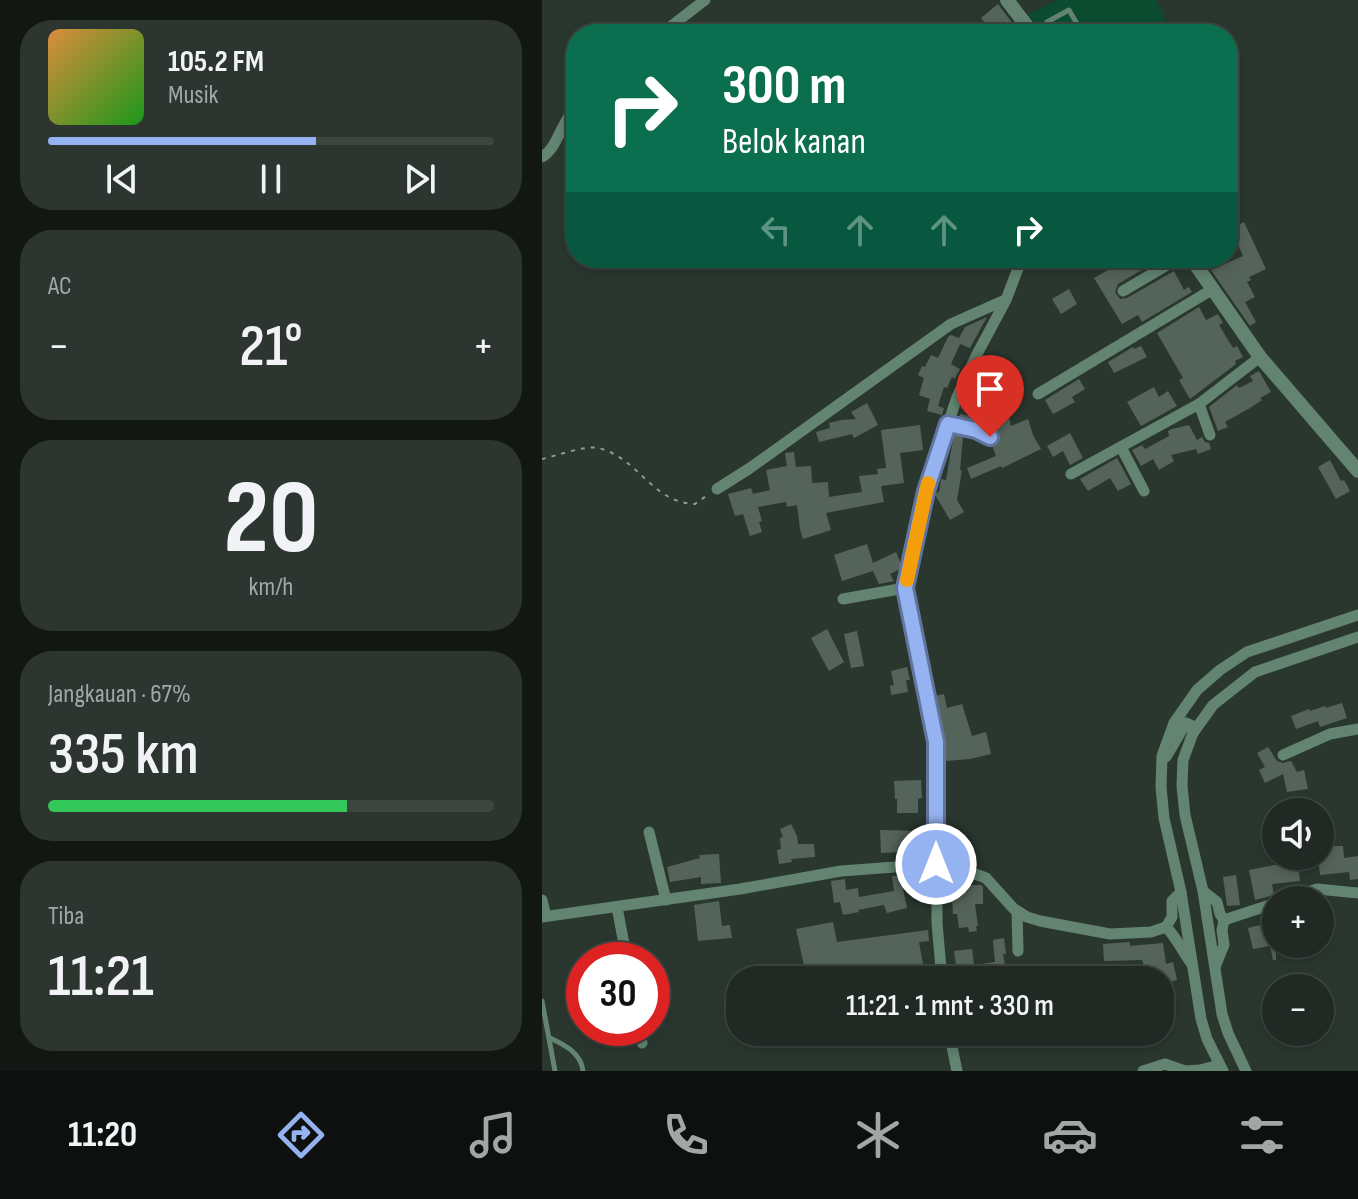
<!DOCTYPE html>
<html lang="id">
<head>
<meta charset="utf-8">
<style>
	:root { --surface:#202923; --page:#2d3530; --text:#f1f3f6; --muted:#a2a6a6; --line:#3d4541; --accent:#95b2f1 }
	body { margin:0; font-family:"Sofia Sans Condensed",sans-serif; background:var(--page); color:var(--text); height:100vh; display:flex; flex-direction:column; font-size:30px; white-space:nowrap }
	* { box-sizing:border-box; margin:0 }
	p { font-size:26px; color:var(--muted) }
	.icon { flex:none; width:44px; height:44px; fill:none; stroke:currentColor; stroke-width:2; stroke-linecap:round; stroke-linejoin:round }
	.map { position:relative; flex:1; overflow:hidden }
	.details { display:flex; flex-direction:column; gap:20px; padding:20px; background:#121713; width:542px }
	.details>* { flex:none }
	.banner { position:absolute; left:24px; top:24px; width:672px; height:244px; border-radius:32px; box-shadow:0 4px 12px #0003,0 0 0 2px var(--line); background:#0b6e4f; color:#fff; overflow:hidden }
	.fabs { position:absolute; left:720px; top:798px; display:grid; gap:16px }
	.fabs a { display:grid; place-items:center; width:72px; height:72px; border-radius:50%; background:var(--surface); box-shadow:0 4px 12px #0003,0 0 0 2px var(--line); font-size:40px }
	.speed { position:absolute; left:24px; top:942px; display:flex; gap:16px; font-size:40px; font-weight:700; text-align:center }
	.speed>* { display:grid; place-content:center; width:104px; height:104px; border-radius:50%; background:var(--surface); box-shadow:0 4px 12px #0003,0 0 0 2px var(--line); line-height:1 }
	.speed .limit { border:12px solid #d22; background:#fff; color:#111 }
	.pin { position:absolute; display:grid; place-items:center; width:68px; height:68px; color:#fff; margin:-82px -34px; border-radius:50% 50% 50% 0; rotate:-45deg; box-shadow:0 0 8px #0007 }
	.pin .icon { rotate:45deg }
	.me { position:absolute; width:88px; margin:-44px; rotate:0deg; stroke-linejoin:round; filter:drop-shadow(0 0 6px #0008) }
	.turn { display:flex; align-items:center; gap:28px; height:168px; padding:0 24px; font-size:36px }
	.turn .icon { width:104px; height:104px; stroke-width:2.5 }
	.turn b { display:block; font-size:56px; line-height:68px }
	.lanes { display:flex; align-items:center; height:76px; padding:0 24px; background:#0003; justify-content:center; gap:40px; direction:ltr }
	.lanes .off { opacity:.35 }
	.big { font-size:60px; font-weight:600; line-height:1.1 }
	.details .card { flex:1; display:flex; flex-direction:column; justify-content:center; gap:12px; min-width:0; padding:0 28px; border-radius:32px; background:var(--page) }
	.details .dial { align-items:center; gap:0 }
	.dial b { font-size:104px; line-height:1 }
	.song { display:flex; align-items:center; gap:24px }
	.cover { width:96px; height:96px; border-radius:12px; background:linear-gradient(135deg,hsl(30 70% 55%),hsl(120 70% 35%)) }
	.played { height:8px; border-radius:4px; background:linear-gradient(90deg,var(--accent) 60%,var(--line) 60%) }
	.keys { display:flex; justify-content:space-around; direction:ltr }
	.heat { display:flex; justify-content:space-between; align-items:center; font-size:44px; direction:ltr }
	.charge { height:12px; border-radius:6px; background:linear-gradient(90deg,#34c759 67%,var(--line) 0) }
	.trip { position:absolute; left:184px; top:966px; width:448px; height:80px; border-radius:32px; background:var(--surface); box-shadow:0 4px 12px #0003,0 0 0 2px var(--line); font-weight:600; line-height:80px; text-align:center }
	.tabs { display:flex; height:128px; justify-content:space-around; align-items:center; background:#0d100e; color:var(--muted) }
	.tabs .icon { width:56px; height:56px }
	.tabs .current { color:var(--accent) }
	.tabs b { font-size:36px; color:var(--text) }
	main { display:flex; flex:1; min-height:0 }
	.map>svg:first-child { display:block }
</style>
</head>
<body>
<main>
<section class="details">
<div class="card">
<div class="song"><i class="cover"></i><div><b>105.2 FM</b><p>Musik</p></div></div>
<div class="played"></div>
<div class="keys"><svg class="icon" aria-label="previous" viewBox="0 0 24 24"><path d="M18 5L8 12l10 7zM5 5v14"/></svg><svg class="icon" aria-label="pause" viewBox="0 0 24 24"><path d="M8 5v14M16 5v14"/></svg><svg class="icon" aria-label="next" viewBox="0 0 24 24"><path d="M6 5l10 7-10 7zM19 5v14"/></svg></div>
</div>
<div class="card"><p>AC</p>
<div class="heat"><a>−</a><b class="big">21°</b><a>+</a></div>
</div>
<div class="card dial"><b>20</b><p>km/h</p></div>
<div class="card"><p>Jangkauan · 67%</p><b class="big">335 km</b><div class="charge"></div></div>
<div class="card"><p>Tiba</p><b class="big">11:21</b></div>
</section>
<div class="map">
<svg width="816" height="1071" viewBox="0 0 816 1071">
	<rect width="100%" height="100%" fill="#2a372f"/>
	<polygon fill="#0b4c31" points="515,0 615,0 629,34 495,34 482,17"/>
	<g fill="#55645b">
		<polygon points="456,4 477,32 475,34 452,34 439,18"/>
		<polygon points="702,222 724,269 707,277 709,280 705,282 713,297 703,302 714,322 708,326 669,270 701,256 689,229"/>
		<polygon points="587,258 620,258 576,284 573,292 578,299 585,298 632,271 642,290 647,287 650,292 600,322 596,315 580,324 552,278"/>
		<polygon points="527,289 535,304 519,314 510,299"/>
		<polygon points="657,307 664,320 676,314 681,323 677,325 691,348 695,346 701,357 693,361 694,364 648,399 637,380 641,378 615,333"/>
		<polygon points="445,317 428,348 418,344 409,364 418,369 413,379 410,377 405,388 402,387 396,406 402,408 400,415 385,411 388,399 377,395 382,378 376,375 380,366 383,367 389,355 396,358 406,337 409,335 417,338 423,327"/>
		<polygon points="599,346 605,357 572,373 566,362 591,347 592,349"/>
		<polygon points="717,371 729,392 718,398 720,400 708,408 683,422 686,427 676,431 667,407 695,385 697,388 711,381 708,376"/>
		<polygon points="537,379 543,389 530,397 533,402 511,414 503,400"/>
		<polygon points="612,387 617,397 626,391 635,406 599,426 585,402"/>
		<polygon points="325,403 336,425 312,438 310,434 277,442 274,432 288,428 287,423 299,420 314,419 309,412"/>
		<polygon points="454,405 456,420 467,417 469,426 486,419 491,435 499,449 460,468 459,466 429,479 425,468 454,456 450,445 455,441 456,436 451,429 449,423 439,423 417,418 418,414 428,416 428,408"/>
		<polygon points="378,425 381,450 358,453 362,483 339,486 342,502 284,513 289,530 261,539 258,529 255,505 245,507 244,502 216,507 220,521 217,522 220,532 208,536 201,514 193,516 186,494 209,488 211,494 228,490 224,470 245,466 243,453 252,452 254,467 269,466 270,483 286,482 287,497 306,494 320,492 317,476 336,474 335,469 344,468 339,430"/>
		<polygon points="647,425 655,440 660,437 663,442 667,443 669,449 656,454 654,449 629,455 632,461 617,470 611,459 599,466 590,450 600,445 603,449 627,436 626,431 630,429"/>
		<polygon points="528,433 541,458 528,465 521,451 511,457 505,446"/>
		<polygon points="412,434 421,436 418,471 420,470 415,500 422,512 408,520 392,493 397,492 399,479 404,480"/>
		<polygon points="575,458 589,484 576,491 568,478 546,491 538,479"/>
		<polygon points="788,460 799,481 802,480 808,491 794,499 776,467"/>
		<polygon points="325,544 331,563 354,552 359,564 358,569 348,574 352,581 337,584 331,571 300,581 292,555"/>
		<polygon points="285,629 302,662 287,671 269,638"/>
		<polygon points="315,631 322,666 309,668 302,634"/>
		<polygon points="365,667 368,680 364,680 366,692 349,695 348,686 352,685 349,671"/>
		<polygon points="402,694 405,708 420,704 430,736 444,732 449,754 428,759 404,761 403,744 393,696"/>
		<polygon points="800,703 805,718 778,727 776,721 754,729 749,716 767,709 768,711 783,706 784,708"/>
		<polygon points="726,747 735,761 741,763 749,761 755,772 762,770 766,789 745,792 741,774 723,783 717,770 723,767 715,753"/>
		<polygon points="379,780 380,798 376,799 376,813 355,813 355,799 353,799 352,781"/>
		<polygon points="249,824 255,836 256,844 272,844 273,857 249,859 250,862 237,864 235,850 239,849 238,838 241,837 238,829"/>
		<polygon points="386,826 386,851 339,853 338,830 375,831 374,828"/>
		<polygon points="404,831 417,831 418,860 404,858"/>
		<polygon points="789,846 801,846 802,858 816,856 816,879 808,880 807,872 778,875 776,856 778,854 789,853"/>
		<polygon points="177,854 179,883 159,884 159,877 128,882 125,867 158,858 157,855"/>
		<polygon points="736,856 746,856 748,866 756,865 758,881 730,884 732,895 713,900 707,870 737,864"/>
		<polygon points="365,875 366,883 360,884 365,908 345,913 342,905 316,910 317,912 301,915 298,902 292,903 289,881 303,879 304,890 316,888 317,897 352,891 350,876"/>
		<polygon points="694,875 698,905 685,906 681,877"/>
		<polygon points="405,876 426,880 425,885 439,885 441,887 441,904 433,904 436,926 434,926 435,931 427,932 426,927 417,928 415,914 411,914 410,898 404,897"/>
		<polygon points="177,901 180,926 188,925 190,938 156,941 152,905"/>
		<polygon points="291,922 295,942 386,930 387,941 377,942 384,980 358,980 355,965 302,974 304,980 265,980 254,929"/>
		<polygon points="718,925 721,934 734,931 734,960 731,960 728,946 711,949 706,928"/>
		<polygon points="462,938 464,954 461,954 464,971 422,978 420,965 414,966 412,951 430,949 432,965 453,962 451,940"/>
		<polygon points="588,942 588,946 621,943 624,964 631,962 635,980 618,984 618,980 606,980 600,960 562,961 561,944"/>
	</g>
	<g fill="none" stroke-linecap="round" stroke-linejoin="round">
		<path stroke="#8f9a93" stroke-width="2" stroke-dasharray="4 6" stroke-linecap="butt" d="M0 459C14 456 43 445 56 448 96 457 110 503 153 504L167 494"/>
		<g stroke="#628471" stroke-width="5">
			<polyline points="513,34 505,22 527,10 541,34"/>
			<polyline points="0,1001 13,1071"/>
			<path d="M8 1038C23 1045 39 1053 41 1071"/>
		</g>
		<g stroke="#628471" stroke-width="11">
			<polyline points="119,34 163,0"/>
			<path d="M0 157C16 148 19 121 34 108"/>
			<polyline points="581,291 637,258"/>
			<polyline points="496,394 671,289"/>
			<polyline points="657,404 668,435"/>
			<polyline points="406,424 434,430 448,437"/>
			<polyline points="579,447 602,491"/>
			<polyline points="529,474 657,404 718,357"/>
			<polyline points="175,489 208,468 409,324 463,300"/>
			<polyline points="301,599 363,588"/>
			<polyline points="741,755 788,734 816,729"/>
			<polyline points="624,757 644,723 651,726 651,733"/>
			<polyline points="107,832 124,900"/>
			<polyline points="661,891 675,902 678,914 682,920 680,930 682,945 673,967"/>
			<path d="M639 892 630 901V917L624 927C635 938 640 951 649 963"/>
			<polyline points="0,900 4,916"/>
			<polyline points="743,900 775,889 816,893"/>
			<polyline points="75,907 85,960"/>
			<polyline points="475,911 476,951"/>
			<polyline points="0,917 198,889 299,871 394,864 428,872 444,878 471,908 485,917 498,921 568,934 609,932 624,927"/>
			<polyline points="682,920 734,903"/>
			<polyline points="400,980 395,923 395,750 363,588 384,491 415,397 434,356 464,300 480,258"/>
			<polyline points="97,1028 100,1043"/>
			<polyline points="407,1032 415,1071"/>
			<polyline points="601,1071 623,1064 643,1071 658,1070 677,1065"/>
			<polyline points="681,1071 665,1039 659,1019 639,892 622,818 619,787 620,756 632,723 655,690 678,670 705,652 816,615"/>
			<polyline points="704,1071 686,1033 680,1014 661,891 643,815 640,786 641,760 651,733 671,705 713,672 816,637"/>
		</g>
		<g stroke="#628471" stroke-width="14">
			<polyline points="465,0 491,34"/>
			<polyline points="649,258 718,357 816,471"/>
		</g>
	</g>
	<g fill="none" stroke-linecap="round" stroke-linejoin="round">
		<defs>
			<polyline id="route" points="394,864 394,742 363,588 384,491 406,424 434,430 448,437"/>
		</defs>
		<use href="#route" stroke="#61749d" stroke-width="20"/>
		<use href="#route" stroke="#95b2f1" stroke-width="14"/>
		<polyline stroke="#f59e0b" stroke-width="14" points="365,580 386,483"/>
	</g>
</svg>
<div class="fabs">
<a><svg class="icon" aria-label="sound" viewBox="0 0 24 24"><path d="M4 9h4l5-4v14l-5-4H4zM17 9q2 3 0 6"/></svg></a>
<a>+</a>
<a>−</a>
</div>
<div class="speed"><div class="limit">30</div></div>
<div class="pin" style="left:448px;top:437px;background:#d93025"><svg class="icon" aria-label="arrive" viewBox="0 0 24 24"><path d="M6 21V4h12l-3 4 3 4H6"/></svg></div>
<svg class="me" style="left:394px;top:864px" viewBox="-20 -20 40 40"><circle r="17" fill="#95b2f1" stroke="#fff" stroke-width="3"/><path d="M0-11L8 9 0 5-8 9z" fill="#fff"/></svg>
<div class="trip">11:21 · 1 mnt · 330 m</div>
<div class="banner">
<div class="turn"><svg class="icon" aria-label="right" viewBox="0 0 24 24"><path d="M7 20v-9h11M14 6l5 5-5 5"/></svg><div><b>300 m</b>Belok kanan</div></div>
<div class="lanes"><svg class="icon off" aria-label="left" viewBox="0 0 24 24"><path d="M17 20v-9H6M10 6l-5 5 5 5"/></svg><svg class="icon off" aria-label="ahead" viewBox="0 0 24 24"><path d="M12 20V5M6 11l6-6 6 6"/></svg><svg class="icon off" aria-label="ahead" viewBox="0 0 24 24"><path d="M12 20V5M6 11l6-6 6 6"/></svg><svg class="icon" aria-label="right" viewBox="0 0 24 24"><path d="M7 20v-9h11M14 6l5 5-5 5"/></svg></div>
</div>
</div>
</main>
<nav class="tabs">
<b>11:20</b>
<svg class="icon current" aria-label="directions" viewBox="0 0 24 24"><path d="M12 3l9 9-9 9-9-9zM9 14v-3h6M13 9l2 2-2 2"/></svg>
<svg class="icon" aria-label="music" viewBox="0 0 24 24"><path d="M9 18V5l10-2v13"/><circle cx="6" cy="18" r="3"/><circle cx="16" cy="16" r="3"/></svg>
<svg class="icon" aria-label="phone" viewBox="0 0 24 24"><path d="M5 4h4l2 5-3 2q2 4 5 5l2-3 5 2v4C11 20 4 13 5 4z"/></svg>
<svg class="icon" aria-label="climate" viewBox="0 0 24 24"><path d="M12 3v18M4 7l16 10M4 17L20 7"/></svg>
<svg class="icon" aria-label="car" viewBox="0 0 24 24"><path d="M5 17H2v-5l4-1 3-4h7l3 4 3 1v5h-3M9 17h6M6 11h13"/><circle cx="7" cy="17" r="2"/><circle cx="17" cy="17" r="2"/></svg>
<svg class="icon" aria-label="filters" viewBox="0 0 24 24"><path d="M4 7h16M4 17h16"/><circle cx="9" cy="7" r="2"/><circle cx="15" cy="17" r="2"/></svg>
</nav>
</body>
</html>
